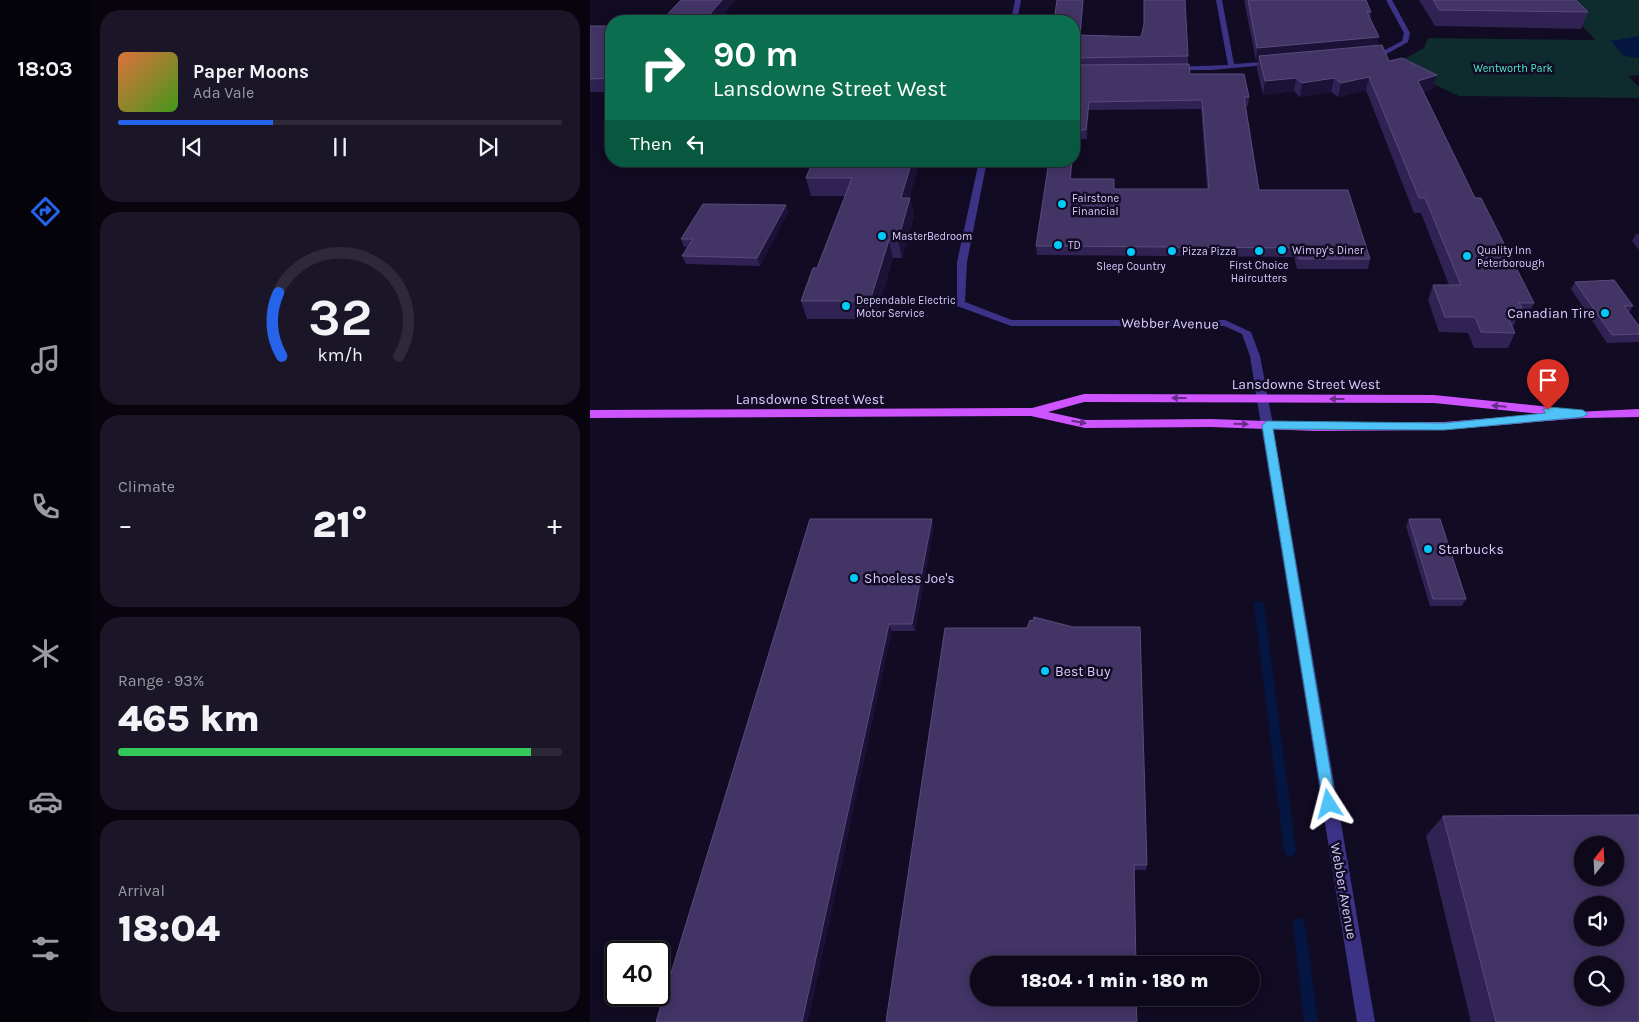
<!DOCTYPE html>
<html lang="en">
<head>
<meta charset="utf-8">
<style>
	:root { --surface:#0d081a; --page:#1b1627; --text:#f1f3f6; --muted:#9a9aa2; --line:#2d2939; --accent:#2563eb }
	body { margin:0; font-family:Karla,sans-serif; background:var(--page); color:var(--text); height:100vh; display:flex; flex-direction:column; font-size:19px; white-space:nowrap }
	* { box-sizing:border-box; margin:0 }
	p { font-size:16px; color:var(--muted) }
	.icon { flex:none; width:28px; height:28px; fill:none; stroke:currentColor; stroke-width:2; stroke-linecap:round; stroke-linejoin:round }
	.map { position:relative; flex:1; overflow:hidden }
	.drawer { display:flex; flex-direction:column; gap:10px; padding:10px; background:#07040e; width:500px }
	.drawer>* { flex:none }
	.top-card { position:absolute; left:15px; top:15px; width:475px; height:152px; border-radius:20px; box-shadow:0 2px 12px #0003,0 0 0 1px var(--line); background:#0b6e4f; color:#fff; overflow:hidden }
	.needle { width:32px; rotate:18deg }
	.buttons { position:absolute; left:984px; top:836px; display:grid; gap:10px }
	.buttons a { display:grid; place-items:center; width:50px; height:50px; border-radius:50%; background:var(--surface); box-shadow:0 2px 12px #0003,0 0 0 1px var(--line); font-size:25px }
	.speed { position:absolute; left:15px; top:941px; display:flex; gap:10px; font-size:25px; font-weight:700; text-align:center }
	.speed>* { display:grid; place-content:center; width:65px; height:65px; border-radius:50%; background:var(--surface); box-shadow:0 2px 12px #0003,0 0 0 1px var(--line); line-height:1 }
	.speed .limit { border:2px solid #111; border-radius:8px; background:#fff; color:#111 }
	.pin { position:absolute; display:grid; place-items:center; width:42px; height:42px; color:#fff; margin:-51px -21px; border-radius:50% 50% 50% 0; rotate:-45deg; box-shadow:0 0 5px #0007 }
	.pin .icon { rotate:45deg }
	.me { position:absolute; width:55px; margin:-28px; rotate:351deg; stroke-linejoin:round; filter:drop-shadow(0 0 4px #0008) }
	.turn { display:flex; align-items:center; gap:18px; height:105px; padding:0 25px; font-size:22px }
	.turn .icon { width:65px; height:65px; stroke-width:2.5 }
	.turn b { display:block; font-size:35px; line-height:42px }
	.then { display:flex; align-items:center; height:48px; padding:0 25px; background:#0003; gap:10px; font-size:19px }
	.big { font-size:38px; font-weight:800; line-height:1.1 }
	.drawer .card { flex:1; display:flex; flex-direction:column; justify-content:center; gap:8px; min-width:0; padding:0 18px; border-radius:20px; background:var(--page) }
	.drawer .dial { align-items:center; gap:0 }
	.dial svg { height:130px; overflow:visible; fill:none; stroke:var(--line); stroke-width:7; stroke-linecap:round; text-anchor:middle }
	.dial text { fill:var(--text); stroke:none }
	.song { display:flex; align-items:center; gap:15px }
	.cover { width:60px; height:60px; border-radius:8px; background:linear-gradient(135deg,hsl(20 70% 55%),hsl(100 70% 35%)) }
	.played { height:5px; border-radius:2px; background:linear-gradient(90deg,var(--accent) 35%,var(--line) 35%) }
	.keys { display:flex; justify-content:space-around; direction:ltr }
	.heat { display:flex; justify-content:space-between; align-items:center; font-size:28px; direction:ltr }
	.charge { height:8px; border-radius:4px; background:linear-gradient(90deg,#34c759 93%,var(--line) 0) }
	.trip { position:absolute; left:380px; top:956px; width:290px; height:50px; border-radius:25px; background:var(--surface); box-shadow:0 2px 12px #0003,0 0 0 1px var(--line); font-weight:800; line-height:50px; text-align:center }
	main { display:flex; flex:1; min-height:0 }
	.tab-bar { display:flex; flex-direction:column; width:90px; justify-content:space-around; align-items:center; background:#05030a; color:var(--muted) }
	.tab-bar .icon { width:35px; height:35px }
	.tab-bar .on { color:var(--accent) }
	.tab-bar b { font-size:22px; color:var(--text) }
	.map>svg:first-child { display:block }
</style>
</head>
<body>
<main>
<nav class="tab-bar">
<b>18:03</b>
<svg class="icon on" aria-label="directions" viewBox="0 0 24 24"><path d="M12 3l9 9-9 9-9-9zM9 14v-3h6M13 9l2 2-2 2"/></svg>
<svg class="icon" aria-label="music" viewBox="0 0 24 24"><path d="M9 18V5l10-2v13"/><circle cx="6" cy="18" r="3"/><circle cx="16" cy="16" r="3"/></svg>
<svg class="icon" aria-label="phone" viewBox="0 0 24 24"><path d="M5 4h4l2 5-3 2q2 4 5 5l2-3 5 2v4C11 20 4 13 5 4z"/></svg>
<svg class="icon" aria-label="climate" viewBox="0 0 24 24"><path d="M12 3v18M4 7l16 10M4 17L20 7"/></svg>
<svg class="icon" aria-label="car" viewBox="0 0 24 24"><path d="M5 17H2v-5l4-1 3-4h7l3 4 3 1v5h-3M9 17h6M6 11h13"/><circle cx="7" cy="17" r="2"/><circle cx="17" cy="17" r="2"/></svg>
<svg class="icon" aria-label="filters" viewBox="0 0 24 24"><path d="M4 7h16M4 17h16"/><circle cx="9" cy="7" r="2"/><circle cx="15" cy="17" r="2"/></svg>
</nav>
<section class="drawer">
<div class="card">
<div class="song"><i class="cover"></i><div><b>Paper Moons</b><p>Ada Vale</p></div></div>
<div class="played"></div>
<div class="keys"><svg class="icon" aria-label="previous" viewBox="0 0 24 24"><path d="M18 5L8 12l10 7zM5 5v14"/></svg><svg class="icon" aria-label="pause" viewBox="0 0 24 24"><path d="M8 5v14M16 5v14"/></svg><svg class="icon" aria-label="next" viewBox="0 0 24 24"><path d="M6 5l10 7-10 7zM19 5v14"/></svg></div>
</div>
<div class="card dial"><svg viewBox="0 0 100 80">
<path d="M14 69A42 42 0 1 1 86 69"/>
<path d="M14 69A42 42 0 0 1 12 30" stroke="#2563eb"/>
<text x="50" y="56" font-size="32" font-weight="700">32</text>
<text x="50" y="72" font-size="11">km/h</text>
</svg></div>
<div class="card"><p>Climate</p>
<div class="heat"><a>−</a><b class="big">21°</b><a>+</a></div>
</div>
<div class="card"><p>Range · 93%</p><b class="big">465 km</b><div class="charge"></div></div>
<div class="card"><p>Arrival</p><b class="big">18:04</b></div>
</section>
<div class="map">
<svg width="1049" height="1022" viewBox="0 0 1049 1022">
	<rect width="100%" height="100%" fill="#110b23"/>
	<polygon fill="#0e2c2d" points="969,0 1049,0 1049,75 1038,76 1049,87 1049,98 869,96 798,63 818,57 834,48 838,38 1005,40"/>
	<polygon fill="#051642" points="1049,36 1049,58 1034,56 1021,41"/>
	<g fill="none" stroke-linecap="round" stroke-linejoin="round">
		<g fill="#051642" fill-rule="evenodd">
			<polygon points="669,601 672,602 674,605 706,851 704,855 700,857 696,855 694,851 664,605 666,602"/>
			<polygon points="709,918 713,920 715,924 728,1022 714,1022 703,924 705,920"/>
		</g>
		<g fill="#3c3286" fill-rule="evenodd">
			<polygon points="425,0 431,0 427,21 421,21"/>
			<polygon points="626,0 632,0 644,64 685,61 688,63 687,64 621,70 581,70 580,69 583,67 638,65"/>
			<polygon points="796,0 802,0 820,33 818,42 795,55 778,56 778,54 791,52 812,41 814,33"/>
			<polygon points="389,161 397,161 377,262 375,302 422,320 635,320 661,332 670,356 683,425 785,1022 767,1022 671,425 660,356 652,334 634,326 421,326 367,306 367,262"/>
		</g>
		<path fill="#cd54ff" fill-rule="evenodd" d="M494 394 844 395 960 407 964 408 965 413 1049 409V417L993 418 854 430 725 431 621 427 495 428 441 416 0 418V410L442 408ZM494 402 844 403 950 414 854 422 725 423 621 419 495 420 458 412Z"/>
	</g>
	<g fill="#302252">
		<polygon points="467,0 493,0 491,35 551,37 598,56 598,64 600,74 659,97 658,106 655,106 669,190 780,259 778,269 707,269 704,257 447,255 446,246 482,179 524,189 617,189 611,109 499,110 497,139 486,139 484,158 484,21"/>
		<polygon points="654,0 776,0 781,12 780,19 787,45 799,61 847,75 843,89 833,92 885,198 944,303 937,319 927,318 923,327 922,327 925,333 918,348 884,348 878,333 849,332 838,300 843,285 859,285 831,213 824,213 776,90 748,97 741,92 710,97 704,91 673,95 667,69 668,61 666,61"/>
		<polygon points="829,0 986,0 998,12 991,29 845,26"/>
		<rect x="0" y="26" width="21" height="66"/>
		<polygon points="223,161 320,198 324,216 312,258 303,258 285,319 217,319 211,301 227,268 255,196 221,196 216,178"/>
		<polygon points="196,205 198,212 170,266 96,264 92,256 99,247 94,247 91,239"/>
		<polygon points="1046,234 1049,234 1049,250 1042,241"/>
		<polygon points="985,282 1043,306 1039,312 1049,326 1049,342 1017,343 981,289"/>
		<polygon points="819,519 876,599 872,606 840,606 816,526"/>
		<polygon points="344,526 325,631 302,631 66,1022"/>
		<polygon points="355,628 557,865 556,870 544,870"/>
		<polygon points="853,816 1049,1022 881,1022 836,836"/>
	</g>
	<g fill="#1c1137">
		<polygon points="132,0 146,0 128,21 114,21"/>
		<polygon points="789,37 786,51 669,56 668,61 666,61 667,48"/>
		<polygon points="847,75 843,89 824,95 828,81"/>
		<polygon points="779,77 776,90 748,97 751,83"/>
		<polygon points="706,78 704,91 673,95 675,81"/>
		<polygon points="744,78 741,92 710,97 712,83"/>
		<polygon points="499,102 499,110 497,139 496,130"/>
		<polygon points="485,130 486,139 484,158 484,146"/>
		<polygon points="322,161 330,161 315,216 311,198"/>
		<polygon points="482,161 483,161 481,188 480,179"/>
		<polygon points="320,198 324,216 312,258 308,240"/>
		<polygon points="196,205 198,212 170,266 167,258"/>
		<polygon points="299,240 303,258 285,319 280,301"/>
		<polygon points="342,519 344,526 325,631 322,624"/>
		<polygon points="299,624 302,631 218,1022 212,1022"/>
	</g>
	<g fill="#423465" stroke="#594c7d" fill-rule="evenodd">
		<polygon points="91,0 132,0 114,21 71,21"/>
		<polygon points="467,0 493,0 490,35 551,37 554,24 554,0 595,0 598,56 484,58 484,21 464,21"/>
		<polygon points="658,0 776,0 781,12 777,12 789,37 667,48"/>
		<polygon points="843,0 986,0 998,12 849,10"/>
		<polygon points="348,17 373,17 372,21 346,21"/>
		<polygon points="0,26 21,26 21,78 0,79"/>
		<polygon points="792,45 799,61 812,58 847,75 828,81 885,198 891,198 944,303 929,303 932,308 928,308 930,312 915,311 925,333 891,332 885,317 855,317 843,285 871,285 835,198 829,198 779,77 751,83 744,78 712,83 706,78 675,81 669,56"/>
		<polygon points="599,64 600,74 654,74 659,97 654,97 669,190 758,190 780,259 709,259 706,248 446,246 459,161 482,161 480,179 524,179 524,189 619,189 612,100 499,102 496,130 485,130 484,146 484,65"/>
		<polygon points="223,161 322,161 311,198 320,198 308,240 299,240 280,301 211,301 223,268 227,268 262,178 216,178"/>
		<polygon points="113,204 196,205 167,258 92,256 103,239 91,239"/>
		<polygon points="1024,280 1043,306 1034,306 1049,326 1049,334 1022,335 985,282"/>
		<polygon points="220,519 342,519 322,624 299,624 212,1022 66,1022"/>
		<polygon points="819,519 850,519 876,599 843,599"/>
		<polygon points="444,617 483,627 550,627 557,865 544,865 546,965 389,965 389,998 546,998 547,1022 296,1022 355,628 437,628 440,620 443,621"/>
		<path d="M1049 815V1022H906L853 816ZM992 845H1025V878H992ZM992 905H1025V938H992ZM992 965H1025V998H992Z"/>
	</g>
	<defs><path id="oneway-solid" d="M-6-.8H1V-3.2L6.5 0L1 3.2V.8H-6Z" transform="scale(1.25)"/></defs>
	<g fill="#662c86">
		<use href="#oneway-solid" transform="translate(589 398) rotate(-180)"/>
		<use href="#oneway-solid" transform="translate(747 399) rotate(-180)"/>
		<use href="#oneway-solid" transform="translate(909 406) rotate(-175)"/>
		<use href="#oneway-solid" transform="translate(489 422) rotate(10)"/>
		<use href="#oneway-solid" transform="translate(651 424) rotate(2)"/>
	</g>
	<polygon fill="#4fc3f7" stroke="#337fa1" points="958,407 993,410 998,414 993,417 854,430 683,429 746,804 744,809 739,811 734,809 672,425 677,421 854,423 956,413 953,410"/>
	<g fill="#00cbf8" stroke="#110b23" stroke-width="2">
		<circle cx="472" cy="204" r="5"/>
		<circle cx="292" cy="236" r="5"/>
		<circle cx="468" cy="245" r="5"/>
		<circle cx="692" cy="250" r="5"/>
		<circle cx="582" cy="251" r="5"/>
		<circle cx="669" cy="251" r="5"/>
		<circle cx="541" cy="252" r="5"/>
		<circle cx="877" cy="256" r="5"/>
		<circle cx="256" cy="306" r="5"/>
		<circle cx="1015" cy="313" r="5"/>
		<circle cx="838" cy="549" r="5"/>
		<circle cx="264" cy="578" r="5"/>
		<circle cx="455" cy="671" r="5"/>
	</g>
	<g text-anchor="middle" stroke-width="5" stroke-linejoin="round" paint-order="stroke">
		<g font-size="11" fill="#4dead0" stroke="#110b23">
			<text x="923" y="72">Wentworth Park</text>
		</g>
		<g font-size="11" fill="#d7cdff" stroke="#110b23" text-anchor="start">
			<text x="482" y="202">Fairstone<tspan x="482" dy="13">Financial</tspan></text>
			<text x="302" y="240">MasterBedroom</text>
			<text x="478" y="249">TD</text>
			<text x="702" y="254">Wimpy's Diner</text>
			<text x="887" y="254">Quality Inn<tspan x="887" dy="13">Peterborough</tspan></text>
			<text x="592" y="255">Pizza Pizza</text>
			<text x="669" y="269" text-anchor="middle">First Choice<tspan x="669" dy="13">Haircutters</tspan></text>
			<text x="541" y="270" text-anchor="middle">Sleep Country</text>
			<text x="266" y="304">Dependable Electric<tspan x="266" dy="13">Motor Service</tspan></text>
		</g>
		<g font-size="14" fill="#d7cdff" stroke="#110b23" text-anchor="start">
			<text x="1005" y="318" text-anchor="end">Canadian Tire</text>
			<text x="848" y="554">Starbucks</text>
			<text x="274" y="583">Shoeless Joe's</text>
			<text x="465" y="676">Best Buy</text>
		</g>
		<g font-size="14" fill="#d7cdff" stroke="#110b23">
			<text transform="translate(580 323) rotate(1)" y="5">Webber Avenue</text>
			<text x="716" y="389">Lansdowne Street West</text>
			<text x="220" y="404">Lansdowne Street West</text>
			<text transform="translate(754 891) rotate(80)" y="5">Webber Avenue</text>
		</g>
	</g>
</svg>
<div class="buttons">
<a><svg class="needle" viewBox="-14 -14 28 28"><path d="M0-13l5 13h-10z" fill="#e53935"/><path d="M0 13l5-13h-10z" fill="#9a9aa2"/></svg></a>
<a><svg class="icon" aria-label="sound" viewBox="0 0 24 24"><path d="M4 9h4l5-4v14l-5-4H4zM17 9q2 3 0 6"/></svg></a>
<a><svg class="icon" aria-label="search" viewBox="0 0 24 24"><circle cx="10" cy="10" r="6"/><path d="M15 15l6 6"/></svg></a>
</div>
<div class="speed"><div class="limit">40</div></div>
<div class="pin" style="left:958px;top:410px;background:#d93025"><svg class="icon" aria-label="arrive" viewBox="0 0 24 24"><path d="M6 21V4h12l-3 4 3 4H6"/></svg></div>
<svg class="me" style="left:739px;top:804px" viewBox="-20 -20 40 40"><path d="M0-17L14 15 0 8-14 15z" fill="#4fc3f7" stroke="#fff" stroke-width="4"/></svg>
<div class="trip">18:04 · 1 min · 180 m</div>
<div class="top-card">
<div class="turn"><svg class="icon" aria-label="right" viewBox="0 0 24 24"><path d="M7 20v-9h11M14 6l5 5-5 5"/></svg><div><b>90 m</b>Lansdowne Street West</div></div>
<div class="then">Then<svg class="icon" aria-label="left" viewBox="0 0 24 24"><path d="M17 20v-9H6M10 6l-5 5 5 5"/></svg></div>
</div>
</div>
</main>
</body>
</html>
